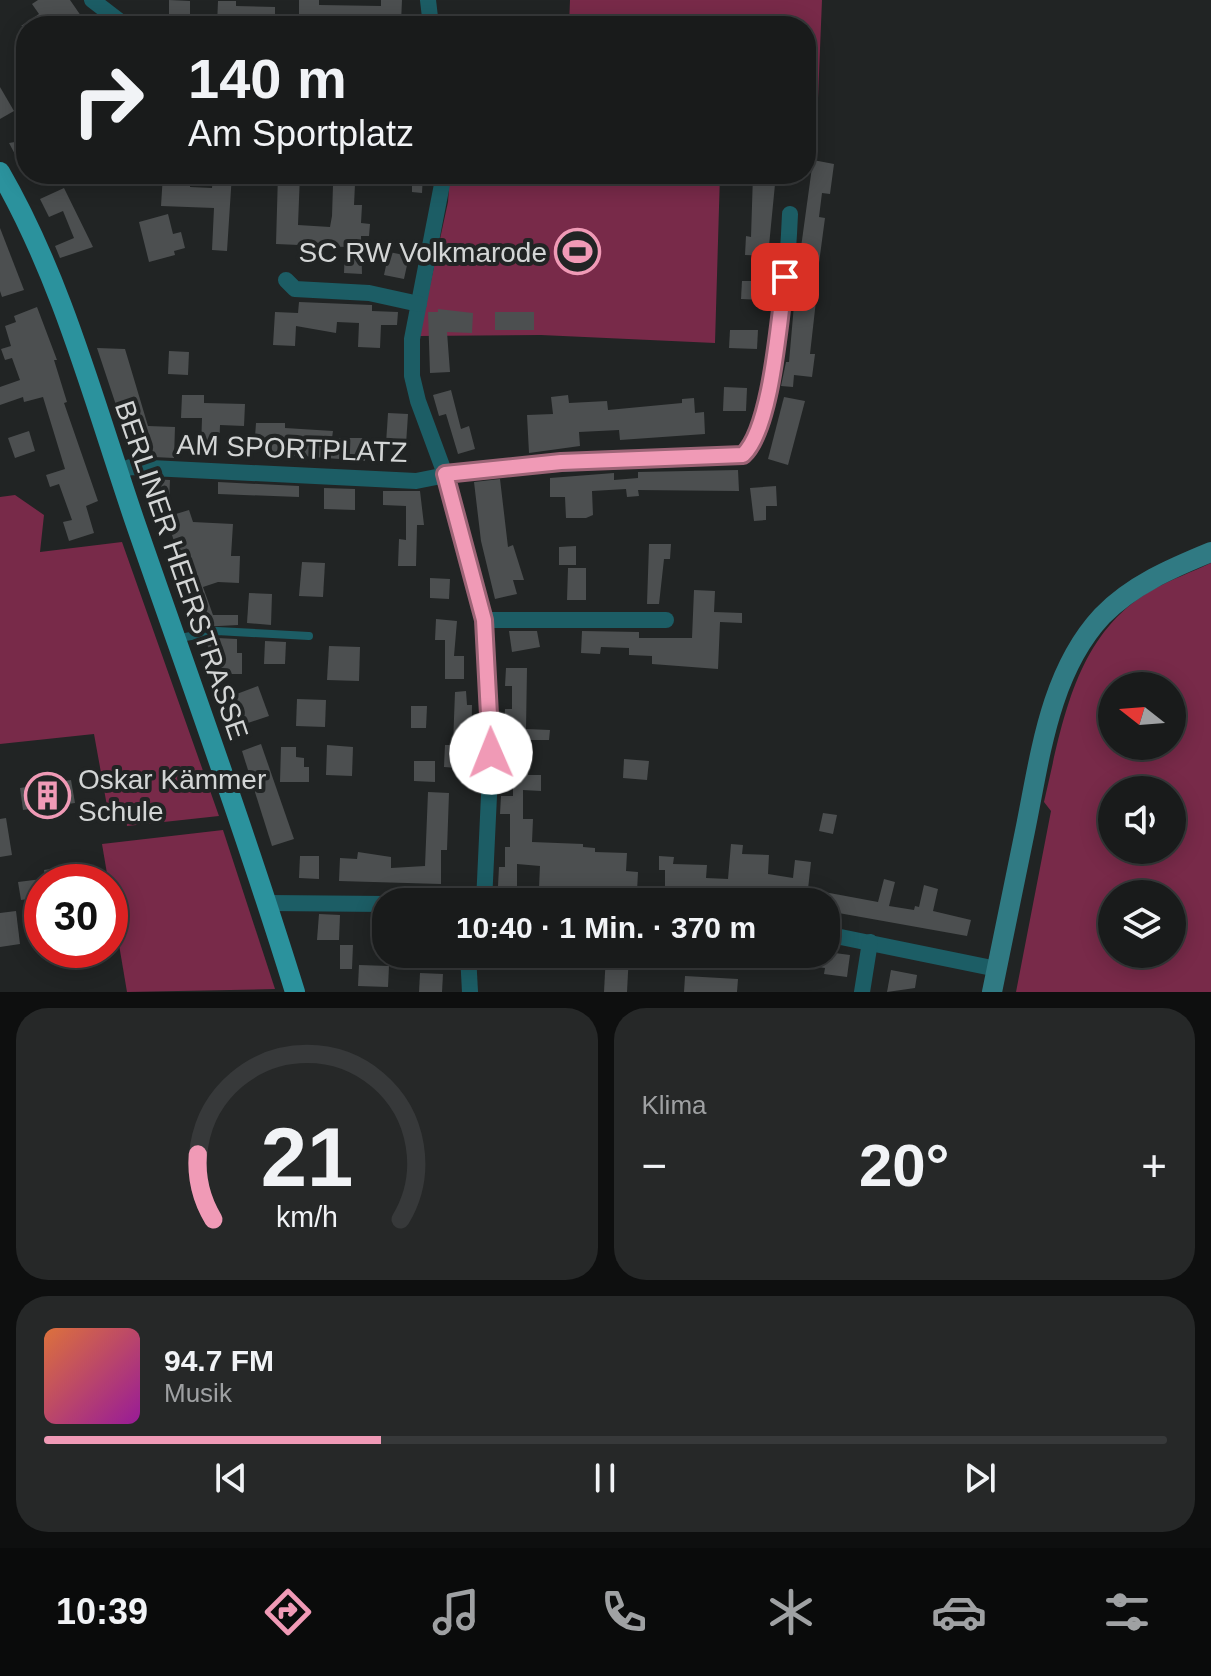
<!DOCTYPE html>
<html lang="de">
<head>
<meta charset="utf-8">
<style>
	:root { --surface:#191b1b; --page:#262828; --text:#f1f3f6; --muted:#9fa1a3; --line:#37393a; --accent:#f09ab6 }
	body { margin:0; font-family:Arial,sans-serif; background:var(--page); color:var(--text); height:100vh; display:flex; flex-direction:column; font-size:30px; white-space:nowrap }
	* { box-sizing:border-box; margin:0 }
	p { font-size:26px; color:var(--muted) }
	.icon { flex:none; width:44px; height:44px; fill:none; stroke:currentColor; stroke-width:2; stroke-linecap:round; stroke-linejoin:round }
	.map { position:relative; height:992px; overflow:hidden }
	.sheet { display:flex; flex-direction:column; gap:16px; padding:16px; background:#0e0f0f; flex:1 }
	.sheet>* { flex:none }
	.banner { position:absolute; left:16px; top:16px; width:800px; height:168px; border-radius:32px; box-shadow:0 4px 20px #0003,0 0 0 2px var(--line); background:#191b1b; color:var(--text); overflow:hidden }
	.needle { width:52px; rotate:287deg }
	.fabs { position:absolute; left:1098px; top:672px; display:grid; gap:16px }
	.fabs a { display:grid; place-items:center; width:88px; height:88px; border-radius:50%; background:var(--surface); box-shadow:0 4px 20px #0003,0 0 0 2px var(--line); font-size:40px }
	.speed { position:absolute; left:24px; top:864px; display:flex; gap:16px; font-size:40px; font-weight:700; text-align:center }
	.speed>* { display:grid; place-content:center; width:104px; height:104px; border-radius:50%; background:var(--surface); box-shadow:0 4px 20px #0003,0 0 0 2px var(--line); line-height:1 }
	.speed .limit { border:12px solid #d22; background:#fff; color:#111 }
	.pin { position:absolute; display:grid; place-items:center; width:68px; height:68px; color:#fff; margin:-34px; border-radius:16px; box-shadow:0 4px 12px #0006 }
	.me { position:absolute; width:88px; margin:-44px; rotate:359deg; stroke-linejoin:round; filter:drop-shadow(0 0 6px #0008) }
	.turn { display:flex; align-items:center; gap:28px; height:168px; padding:0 40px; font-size:36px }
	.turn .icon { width:104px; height:104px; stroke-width:2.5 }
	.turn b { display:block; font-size:56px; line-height:68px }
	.big { font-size:60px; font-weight:700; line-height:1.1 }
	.sheet .widget { flex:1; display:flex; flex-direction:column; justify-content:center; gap:12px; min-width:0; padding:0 28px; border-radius:32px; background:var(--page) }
	.sheet .dial { align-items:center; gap:0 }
	.dial svg { height:208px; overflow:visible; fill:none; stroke:var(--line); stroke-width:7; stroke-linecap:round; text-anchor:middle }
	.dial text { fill:var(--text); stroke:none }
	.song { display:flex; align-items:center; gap:24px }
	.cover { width:96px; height:96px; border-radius:12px; background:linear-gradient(135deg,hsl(20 70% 55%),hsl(300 70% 35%)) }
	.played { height:8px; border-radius:4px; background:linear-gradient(90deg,var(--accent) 30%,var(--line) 30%) }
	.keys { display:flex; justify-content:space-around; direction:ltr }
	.heat { display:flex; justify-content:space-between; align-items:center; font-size:44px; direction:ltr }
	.sheet .tiles { flex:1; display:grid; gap:16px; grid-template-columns:1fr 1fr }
	.widget:last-child { grid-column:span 2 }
	.trip { position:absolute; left:372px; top:888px; width:468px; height:80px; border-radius:32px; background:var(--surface); box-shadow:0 4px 20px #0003,0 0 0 2px var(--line); font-weight:700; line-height:80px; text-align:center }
	.menu { display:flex; height:128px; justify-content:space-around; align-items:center; background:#0a0b0b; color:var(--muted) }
	.menu .icon { width:56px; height:56px }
	.menu .current { color:var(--accent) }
	.menu b { font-size:36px; color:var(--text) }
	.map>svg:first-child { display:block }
</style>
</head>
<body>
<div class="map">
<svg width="1211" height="992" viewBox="0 0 1211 992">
	<rect width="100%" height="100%" fill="#212424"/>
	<g fill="#782a49" fill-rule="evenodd">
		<polygon points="570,0 822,0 817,123 806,123 806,26 569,26"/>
		<polygon points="450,174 720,174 715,343 541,335 419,336 448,202"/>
		<polygon points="15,495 44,515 40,552 122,542 219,816 127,826 125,815 109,817 94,734 0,744 0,497"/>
		<path d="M1211 563V992H1016L1051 811 1044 802C1063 721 1075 633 1154 589 1172 579 1192 572 1211 563ZM1112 686H1172V746H1112ZM1112 790H1172V850H1112ZM1112 894H1172V954H1112Z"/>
		<polygon points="223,830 275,989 127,992 102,844"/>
	</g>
	<g fill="#4c4f50">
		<polygon points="38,0 70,0 88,26 21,26 39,14 32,4"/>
		<polygon points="169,0 190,1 190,21 169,21"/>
		<polygon points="299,0 319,0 319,5 381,6 381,0 402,0 401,23 299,24"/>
		<polygon points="218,1 236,1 236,6 275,7 275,26 217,25"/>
		<polygon points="0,87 14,111 0,119"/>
		<polygon points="26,140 26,175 9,143"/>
		<polygon points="813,160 834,164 830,194 822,193 819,217 825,218 819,263 799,262"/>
		<polygon points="163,174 191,174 190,187 212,188 213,174 232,174 227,251 212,250 214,208 161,206"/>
		<polygon points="278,174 300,174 298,225 330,227 332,216 333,185 303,179 304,174 423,174 422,193 412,192 412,186 355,184 354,205 362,205 361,223 370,224 369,236 361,236 362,274 344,273 345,247 276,244"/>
		<polygon points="753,174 776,174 768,256 745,255 746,236 751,237"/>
		<polygon points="64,188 93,247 60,258 55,246 74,238 63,211 49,217 40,199"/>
		<polygon points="168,214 173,234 181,232 185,248 174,251 175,255 149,262 139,222"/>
		<polygon points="0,228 24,290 2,297 0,291"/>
		<polygon points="389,252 409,256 404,279 384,275"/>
		<polygon points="742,281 764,281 763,300 741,299"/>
		<polygon points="796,282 818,283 810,354 815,354 812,377 794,375 793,387 781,386 786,362 789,362"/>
		<polygon points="299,302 372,305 372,311 398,312 397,325 381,325 380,348 358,347 359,323 337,322 336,333 296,326 295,346 273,345 275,312 298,313"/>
		<polygon points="37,307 57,360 54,360 67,402 64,403 98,501 86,506 94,533 69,541 63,522 72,520 59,484 50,487 46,475 65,469 43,397 24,402 23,397 0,405 0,387 20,380 12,358 5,360 1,349 11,346 5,326 16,322 14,316"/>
		<polygon points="438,309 473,313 472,333 447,332 450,372 430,373 428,312 438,312"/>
		<rect x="495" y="312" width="39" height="18"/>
		<polygon points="730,330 758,330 757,349 729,348"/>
		<polygon points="97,348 125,349 148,426 175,427 174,458 133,456 134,433 126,435"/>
		<polygon points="169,351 189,352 188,375 168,374"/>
		<polygon points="724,387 747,388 746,411 723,411"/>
		<polygon points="451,390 461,429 469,426 475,449 458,454 446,414 439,416 433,395"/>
		<polygon points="182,395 204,395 204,403 245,404 244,426 220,425 219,450 201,449 202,418 181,418"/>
		<polygon points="568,395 569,403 607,401 608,410 682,403 682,399 694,398 695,413 704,412 705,434 620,440 619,430 579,432 580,446 529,453 527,415 553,414 551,397"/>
		<polygon points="784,397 805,401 788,465 768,459"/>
		<polygon points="388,413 408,414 406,445 386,444"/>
		<polygon points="256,423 285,423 285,428 333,431 332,438 366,438 365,461 262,453 262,437 255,437"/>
		<polygon points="29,431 35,451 15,458 8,438"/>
		<polygon points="738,470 739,491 638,490 639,496 627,497 626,489 592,491 593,515 586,518 566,518 565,497 550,497 550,478 614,473 614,480 638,478 638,472"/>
		<polygon points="150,479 170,480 169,504 149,503"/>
		<polygon points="500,479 508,547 513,545 524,580 513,580 517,594 495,599 481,541 474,482"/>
		<polygon points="218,482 299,486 299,497 218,494"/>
		<polygon points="776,486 777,506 766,506 766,520 754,521 750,488"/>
		<polygon points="324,488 355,489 355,510 324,509"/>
		<polygon points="383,491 420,491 424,525 417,525 416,566 398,566 399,539 406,540 406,506 383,505"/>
		<polygon points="189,510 193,522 233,524 231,556 240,556 239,583 218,582 203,587 213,615 238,615 238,625 200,627 194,623 174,561 180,559 166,517"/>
		<polygon points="649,544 671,544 670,559 664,559 659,604 647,604"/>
		<polygon points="576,546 576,565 559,565 559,547"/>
		<polygon points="302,562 325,563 323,597 299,596"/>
		<polygon points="568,568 586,568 586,600 567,600"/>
		<polygon points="430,578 450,579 449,599 430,598"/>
		<polygon points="694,590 715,591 714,612 742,613 742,623 720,622 718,669 652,664 652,656 629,655 629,648 601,647 600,654 581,653 582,631 639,632 639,638 692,638"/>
		<polygon points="249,593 272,594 271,625 247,623"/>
		<polygon points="436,619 457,621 454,656 464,656 464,679 445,679 445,640 435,640"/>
		<polygon points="509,631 537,631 540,647 512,652"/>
		<polygon points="217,638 237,639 237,653 242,653 242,674 218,674 218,647 210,651 205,640"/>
		<polygon points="265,641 286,642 285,664 264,664"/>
		<polygon points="329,646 360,647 359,681 327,680"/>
		<polygon points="506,668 527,668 526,729 550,730 549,740 529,740 528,775 541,775 541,791 523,790 523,819 533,819 532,842 583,844 583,847 595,848 595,852 627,853 626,871 638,872 637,892 539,888 540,866 517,864 517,887 498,886 499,867 505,867 505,847 510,847 510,814 500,814 501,796 513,796 513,773 501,773 505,709 512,709 512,686 505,686"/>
		<polygon points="258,686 269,716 245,724 234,695"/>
		<polygon points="466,691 467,705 472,705 471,769 444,767 445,745 453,745 455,692"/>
		<polygon points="297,699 326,700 325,727 296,726"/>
		<polygon points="411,706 427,706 426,728 411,728"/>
		<polygon points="261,744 294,839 272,846 242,751"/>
		<polygon points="327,745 353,747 352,776 326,775"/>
		<polygon points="281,747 296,747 296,757 304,758 304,767 309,767 309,782 280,782"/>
		<polygon points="624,759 649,761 647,780 623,778"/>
		<polygon points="414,761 435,761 435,782 414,781"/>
		<polygon points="71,780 75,803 23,810 20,788"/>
		<polygon points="428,792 449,793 447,850 441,850 441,884 339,881 340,858 357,859 358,852 391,857 391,868 425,866"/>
		<polygon points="823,813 837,815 833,834 819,831"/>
		<polygon points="6,818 12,855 0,857 0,819"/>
		<polygon points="731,844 743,845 742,854 769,855 768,874 793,878 795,860 811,862 808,889 878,902 884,879 895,882 889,906 914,910 915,906 919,907 924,885 938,889 933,911 971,920 967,936 833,912 835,902 758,902 702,895 703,887 665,886 665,870 659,870 659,856 674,857 673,864 707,865 706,878 728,879"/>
		<polygon points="300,856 319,856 319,879 299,878"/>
		<polygon points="82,864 85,882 46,882 44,870"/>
		<polygon points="42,879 42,897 21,900 18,882"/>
		<polygon points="16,911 20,944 0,947 0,913"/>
		<polygon points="319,914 340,915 339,940 317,940"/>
		<rect x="373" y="920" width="13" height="20"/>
		<polygon points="340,945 353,945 352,969 340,969"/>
		<polygon points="827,952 850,955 847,977 824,974 825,968 772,960 773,954"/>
		<polygon points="606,954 629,954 627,992 604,992"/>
		<polygon points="359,965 389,966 388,987 358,986"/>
		<polygon points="891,970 917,975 915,988 887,992"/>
		<polygon points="420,973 443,974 442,992 419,992"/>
		<polygon points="685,976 738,979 737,992 684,992"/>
	</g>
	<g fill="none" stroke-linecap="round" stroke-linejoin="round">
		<polyline stroke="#1c5d65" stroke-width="8" points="175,639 217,631 309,636"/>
		<g stroke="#1c5d65" stroke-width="16">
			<polyline points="92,0 126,26"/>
			<polyline points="428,0 431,26"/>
			<polyline points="444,174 412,339 412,376 418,401 445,474 484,620 491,753 484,902"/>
			<polyline points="286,280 295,289 369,293 419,304"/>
			<path d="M118 471 131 467 416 481C524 458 633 464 743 455 776 425 788 262 790 214"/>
			<polyline points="484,620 666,620"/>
			<polyline points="268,903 386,904"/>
			<polyline points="826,934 997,969"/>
			<polyline points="468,954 470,992"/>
			<polyline points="862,992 870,942"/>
		</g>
		<path stroke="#307a83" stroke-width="20" d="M992 992C1003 938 1014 885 1025 831 1040 758 1049 673 1102 616 1132 585 1172 568 1211 552"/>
		<path stroke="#2b929d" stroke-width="20" d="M0 172C62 279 95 405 135 522 189 678 246 834 295 992"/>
	</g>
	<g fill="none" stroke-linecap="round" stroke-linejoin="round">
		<defs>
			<path id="route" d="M491 753 484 620 445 474 561 462 743 455C772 428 779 318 785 277"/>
		</defs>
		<use href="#route" stroke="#9c6476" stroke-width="20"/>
		<use href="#route" stroke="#f09ab6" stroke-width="14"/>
	</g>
	<defs>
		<symbol id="stadium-ring" viewBox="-11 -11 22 22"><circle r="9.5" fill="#212424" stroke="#f09ab6" stroke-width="1.5"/><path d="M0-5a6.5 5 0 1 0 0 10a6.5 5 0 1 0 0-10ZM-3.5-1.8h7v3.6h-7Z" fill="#f09ab6"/></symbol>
		<symbol id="building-ring" viewBox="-11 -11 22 22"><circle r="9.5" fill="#212424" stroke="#f09ab6" stroke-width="1.5"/><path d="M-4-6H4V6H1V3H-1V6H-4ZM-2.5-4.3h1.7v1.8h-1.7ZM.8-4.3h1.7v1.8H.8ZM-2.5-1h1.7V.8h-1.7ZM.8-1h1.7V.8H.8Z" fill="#f09ab6"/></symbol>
	</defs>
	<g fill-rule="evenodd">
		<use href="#stadium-ring" x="552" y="226" width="51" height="51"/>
		<use href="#building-ring" x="22" y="770" width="51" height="51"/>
	</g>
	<g text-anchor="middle" stroke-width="8" stroke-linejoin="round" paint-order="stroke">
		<g font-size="28" fill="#d3d5d5" stroke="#212424" text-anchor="end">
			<text x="547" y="262">SC RW Volkmarode</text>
			<text x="78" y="789" text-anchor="start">Oskar Kämmer<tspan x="78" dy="32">Schule</tspan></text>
		</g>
		<g font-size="28" fill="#d3d5d5" stroke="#212424">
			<text transform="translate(292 448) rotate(2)" y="10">AM SPORTPLATZ</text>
			<text transform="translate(182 570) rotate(71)" y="10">BERLINER HEERSTRASSE</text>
		</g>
	</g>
</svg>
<div class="fabs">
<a><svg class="needle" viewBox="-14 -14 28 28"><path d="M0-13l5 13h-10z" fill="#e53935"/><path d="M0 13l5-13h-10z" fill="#9fa1a3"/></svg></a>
<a><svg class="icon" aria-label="sound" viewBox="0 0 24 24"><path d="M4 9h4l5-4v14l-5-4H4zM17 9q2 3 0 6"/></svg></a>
<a><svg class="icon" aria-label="layers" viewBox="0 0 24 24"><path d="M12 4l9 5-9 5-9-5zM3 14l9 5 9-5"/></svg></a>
</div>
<div class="speed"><div class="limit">30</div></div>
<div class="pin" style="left:785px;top:277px;background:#d93025"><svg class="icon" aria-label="arrive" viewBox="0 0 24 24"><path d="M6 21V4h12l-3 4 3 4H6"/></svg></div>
<svg class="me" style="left:491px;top:753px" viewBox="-20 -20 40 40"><circle r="19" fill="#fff"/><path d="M0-13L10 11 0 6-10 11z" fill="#f09ab6"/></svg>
<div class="trip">10:40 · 1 Min. · 370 m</div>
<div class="banner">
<div class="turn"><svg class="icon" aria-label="right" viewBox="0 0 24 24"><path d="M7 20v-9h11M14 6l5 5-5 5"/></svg><div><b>140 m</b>Am Sportplatz</div></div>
</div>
</div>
<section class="sheet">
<div class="tiles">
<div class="widget dial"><svg viewBox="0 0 100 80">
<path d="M14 69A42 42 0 1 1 86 69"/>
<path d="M14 69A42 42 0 0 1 8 44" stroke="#f09ab6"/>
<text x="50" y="56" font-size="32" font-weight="700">21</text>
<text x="50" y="72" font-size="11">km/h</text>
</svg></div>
<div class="widget"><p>Klima</p>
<div class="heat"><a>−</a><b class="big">20°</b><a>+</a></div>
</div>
<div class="widget">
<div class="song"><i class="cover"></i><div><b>94.7 FM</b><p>Musik</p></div></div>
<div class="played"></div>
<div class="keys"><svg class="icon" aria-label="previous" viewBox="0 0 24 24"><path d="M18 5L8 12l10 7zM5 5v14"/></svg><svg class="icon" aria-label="pause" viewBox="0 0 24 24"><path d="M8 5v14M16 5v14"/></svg><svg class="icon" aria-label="next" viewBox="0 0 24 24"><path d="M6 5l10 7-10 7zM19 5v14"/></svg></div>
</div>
</div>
</section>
<nav class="menu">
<b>10:39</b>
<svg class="icon current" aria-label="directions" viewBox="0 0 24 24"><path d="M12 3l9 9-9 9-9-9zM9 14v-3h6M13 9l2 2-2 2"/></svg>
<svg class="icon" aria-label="music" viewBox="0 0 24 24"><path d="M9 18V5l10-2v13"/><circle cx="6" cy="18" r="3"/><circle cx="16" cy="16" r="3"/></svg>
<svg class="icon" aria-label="phone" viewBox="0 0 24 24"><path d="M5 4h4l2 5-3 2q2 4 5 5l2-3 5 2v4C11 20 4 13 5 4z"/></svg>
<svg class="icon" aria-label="climate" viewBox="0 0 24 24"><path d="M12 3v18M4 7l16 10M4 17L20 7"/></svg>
<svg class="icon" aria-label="car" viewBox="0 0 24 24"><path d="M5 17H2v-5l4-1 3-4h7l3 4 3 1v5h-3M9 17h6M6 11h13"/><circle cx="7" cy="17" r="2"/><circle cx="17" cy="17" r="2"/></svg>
<svg class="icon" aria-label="filters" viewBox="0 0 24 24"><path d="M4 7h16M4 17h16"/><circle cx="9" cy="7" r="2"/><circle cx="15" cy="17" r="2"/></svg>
</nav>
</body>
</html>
